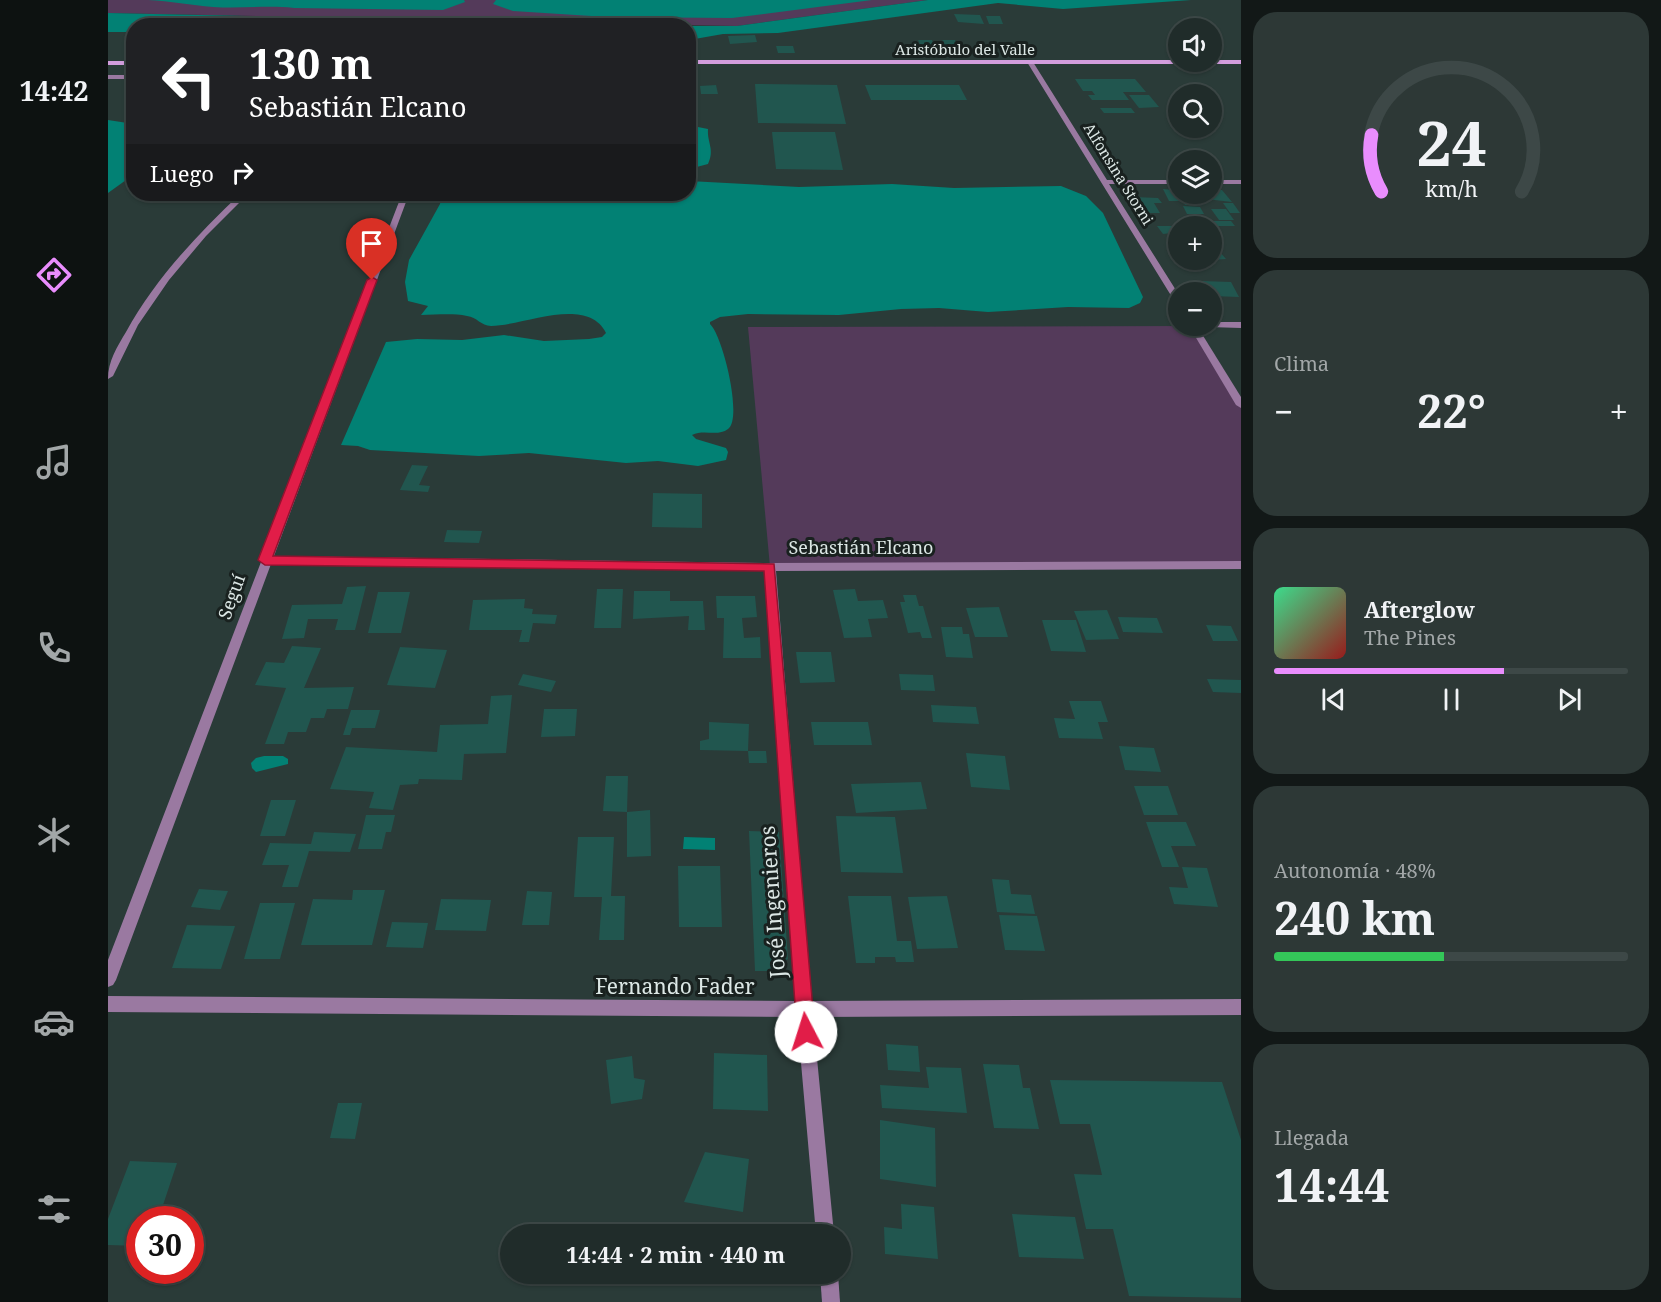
<!DOCTYPE html>
<html lang="es">
<head>
<meta charset="utf-8">
<style>
	:root { --surface:#202c2a; --page:#2d3836; --text:#f1f3f6; --muted:#a2a7a8; --line:#3d4847; --accent:#e98dfd }
	body { margin:0; font-family:"Noto Serif",serif; background:var(--page); color:var(--text); height:100vh; display:flex; flex-direction:column; font-size:22px; white-space:nowrap }
	* { box-sizing:border-box; margin:0 }
	p { font-size:20px; color:var(--muted) }
	.icon { flex:none; width:33px; height:33px; fill:none; stroke:currentColor; stroke-width:2; stroke-linecap:round; stroke-linejoin:round }
	.map { position:relative; flex:1; overflow:hidden }
	.sheet { display:flex; flex-direction:column; gap:12px; padding:12px; background:#121817; width:420px }
	.sheet>* { flex:none }
	.banner { position:absolute; left:18px; top:18px; width:570px; height:183px; border-radius:24px; box-shadow:0 2px 4px #0004,0 0 0 2px var(--line); background:#202124; color:#fff; overflow:hidden }
	.tools { position:absolute; left:1060px; top:18px; display:grid; gap:12px }
	.tools a { display:grid; place-items:center; width:54px; height:54px; border-radius:50%; background:var(--surface); box-shadow:0 2px 4px #0004,0 0 0 2px var(--line); font-size:30px }
	.speed { position:absolute; left:18px; top:1206px; display:flex; gap:12px; font-size:30px; font-weight:700; text-align:center }
	.speed>* { display:grid; place-content:center; width:78px; height:78px; border-radius:50%; background:var(--surface); box-shadow:0 2px 4px #0004,0 0 0 2px var(--line); line-height:1 }
	.speed .limit { border:9px solid #d22; background:#fff; color:#111 }
	.pin { position:absolute; display:grid; place-items:center; width:51px; height:51px; color:#fff; margin:-62px -26px; border-radius:50% 50% 50% 0; rotate:-45deg; box-shadow:0 0 6px #0007 }
	.pin .icon { rotate:45deg }
	.me { position:absolute; width:66px; margin:-33px; rotate:355deg; stroke-linejoin:round; filter:drop-shadow(0 0 4px #0008) }
	.turn { display:flex; align-items:center; gap:21px; height:126px; padding:0 24px; font-size:27px }
	.turn .icon { width:78px; height:78px; stroke-width:2.5 }
	.turn b { display:block; font-size:42px; line-height:51px }
	.then { display:flex; align-items:center; height:57px; padding:0 24px; background:#0003; gap:12px; font-size:22px }
	.big { font-size:45px; font-weight:700; line-height:1.1 }
	.sheet .tile { flex:1; display:flex; flex-direction:column; justify-content:center; gap:9px; min-width:0; padding:0 21px; border-radius:24px; background:var(--page) }
	.sheet .dial { align-items:center; gap:0 }
	.dial svg { height:156px; overflow:visible; fill:none; stroke:var(--line); stroke-width:7; stroke-linecap:round; text-anchor:middle }
	.dial text { fill:var(--text); stroke:none }
	.song { display:flex; align-items:center; gap:18px }
	.cover { width:72px; height:72px; border-radius:9px; background:linear-gradient(135deg,hsl(150 70% 55%),hsl(0 70% 35%)) }
	.played { height:6px; border-radius:3px; background:linear-gradient(90deg,var(--accent) 65%,var(--line) 65%) }
	.keys { display:flex; justify-content:space-around; direction:ltr }
	.heat { display:flex; justify-content:space-between; align-items:center; font-size:33px; direction:ltr }
	.charge { height:9px; border-radius:4px; background:linear-gradient(90deg,#34c759 48%,var(--line) 0) }
	.trip { position:absolute; left:392px; top:1224px; width:351px; height:60px; border-radius:30px; background:var(--surface); box-shadow:0 2px 4px #0004,0 0 0 2px var(--line); font-weight:700; line-height:60px; text-align:center }
	main { display:flex; flex:1; min-height:0 }
	.menu { display:flex; flex-direction:column; width:108px; justify-content:space-around; align-items:center; background:#0d1211; color:var(--muted) }
	.menu .icon { width:42px; height:42px }
	.menu .on { color:var(--accent) }
	.menu b { font-size:27px; color:var(--text) }
	.map>svg:first-child { display:block }
</style>
</head>
<body>
<main>
<nav class="menu">
<b>14:42</b>
<svg class="icon on" aria-label="directions" viewBox="0 0 24 24"><path d="M12 3l9 9-9 9-9-9zM9 14v-3h6M13 9l2 2-2 2"/></svg>
<svg class="icon" aria-label="music" viewBox="0 0 24 24"><path d="M9 18V5l10-2v13"/><circle cx="6" cy="18" r="3"/><circle cx="16" cy="16" r="3"/></svg>
<svg class="icon" aria-label="phone" viewBox="0 0 24 24"><path d="M5 4h4l2 5-3 2q2 4 5 5l2-3 5 2v4C11 20 4 13 5 4z"/></svg>
<svg class="icon" aria-label="climate" viewBox="0 0 24 24"><path d="M12 3v18M4 7l16 10M4 17L20 7"/></svg>
<svg class="icon" aria-label="car" viewBox="0 0 24 24"><path d="M5 17H2v-5l4-1 3-4h7l3 4 3 1v5h-3M9 17h6M6 11h13"/><circle cx="7" cy="17" r="2"/><circle cx="17" cy="17" r="2"/></svg>
<svg class="icon" aria-label="filters" viewBox="0 0 24 24"><path d="M4 7h16M4 17h16"/><circle cx="9" cy="7" r="2"/><circle cx="15" cy="17" r="2"/></svg>
</nav>
<div class="map">
<svg width="1133" height="1302" viewBox="0 0 1133 1302">
	<rect width="100%" height="100%" fill="#2a3b38"/>
	<g fill="#543a5a">
		<polygon points="0,0 820,0 629,26 0,13"/>
		<polygon points="1085,326 1133,405 1133,565 662,567 640,327"/>
	</g>
	<g fill="#028174">
		<path d="M40 0H356L357 2 335 10 186 8C159 5 132 9 105 7 83 5 62 1 40 0Z"/>
		<polygon points="388,0 764,0 624,18 499,17 405,11 385,4"/>
		<polygon points="820,0 1083,0 955,9 890,3 670,33 615,34 581,40 581,26 629,26"/>
		<polygon points="0,13 549,25 26,26 25,32 0,32"/>
		<polygon points="0,120 26,124 25,175 0,193"/>
		<path d="M580 125 600 129C599 143 607 149 600 164L581 169Z"/>
		<path d="M581 181 691 187 784 184 846 188 953 186 978 196 995 213 1035 297 1032 303 1021 308 960 307 880 312 831 308 793 309 731 315 640 314 612 317 602 322V324C615 336 635 419 620 429 610 437 596 429 584 435L588 439 618 448 620 452 618 460 590 466 550 461 518 463 421 453 371 456 262 450 250 446 233 445 278 342 309 339 354 340 396 335 436 341 481 339 494 337 498 333C479 295 415 326 383 326 373 326 369 317 359 316 344 313 328 315 313 315L320 306 300 301 297 282 301 260 332 204 334 194H580Z"/>
		<polygon points="156,756 175,756 180,759 180,764 148,772 144,768 143,763 148,758"/>
		<polygon points="576,837 607,838 607,850 575,849"/>
	</g>
	<g fill="#21564f">
		<polygon points="846,14 872,15 876,24 850,22"/>
		<polygon points="878,16 892,16 895,24 881,24"/>
		<polygon points="647,35 649,42 622,44 620,36"/>
		<polygon points="810,40 824,40 828,49 814,49"/>
		<polygon points="834,40 847,40 852,48 832,49 829,42 836,42"/>
		<polygon points="668,46 685,46 687,53 670,53"/>
		<polygon points="967,79 1027,79 1038,92 1015,92 1021,100 984,100 980,95 987,95 984,91 975,91"/>
		<polygon points="647,84 729,85 738,124 650,123"/>
		<polygon points="608,85 610,94 593,94 592,86"/>
		<polygon points="757,85 851,85 859,100 763,100"/>
		<polygon points="1021,95 1041,95 1051,107 1031,108"/>
		<polygon points="992,108 1023,108 1027,113 996,113"/>
		<polygon points="664,132 727,132 735,170 668,169"/>
		<polygon points="1055,189 1066,190 1073,201 1061,201"/>
		<polygon points="1068,189 1071,189 1071,194 1086,194 1091,202 1085,202 1087,205 1077,205"/>
		<polygon points="1104,190 1114,190 1124,202 1098,199 1095,195 1103,195"/>
		<polygon points="1026,197 1050,198 1054,203 1046,203 1052,213 1035,213"/>
		<polygon points="1115,203 1125,203 1132,213 1122,213"/>
		<polygon points="1075,206 1092,207 1096,214 1079,214"/>
		<polygon points="1103,209 1118,209 1126,220 1111,220"/>
		<polygon points="1078,220 1095,220 1099,225 1081,225"/>
		<polygon points="1099,221 1123,221 1127,226 1102,226"/>
		<polygon points="1049,226 1063,226 1069,227 1071,232 1055,234"/>
		<polygon points="1104,251 1111,251 1118,259 1104,260"/>
		<polygon points="1093,281 1123,282 1131,297 1104,296 1104,292 1099,292"/>
		<polygon points="304,465 320,466 311,485 322,486 320,492 292,490"/>
		<polygon points="545,493 594,494 594,528 544,527"/>
		<polygon points="339,530 374,531 371,543 336,542"/>
		<polygon points="258,586 247,630 227,630 230,619 200,619 196,638 174,639 184,605 234,604 239,587"/>
		<polygon points="489,589 515,589 513,628 486,628"/>
		<polygon points="747,589 750,601 775,600 780,618 760,619 764,637 736,638 725,590"/>
		<polygon points="526,591 562,591 562,601 595,601 597,630 580,630 581,616 525,619"/>
		<polygon points="270,592 302,592 293,633 260,633"/>
		<polygon points="795,595 808,595 811,606 815,606 824,638 814,638 812,632 800,633 792,602 797,602"/>
		<polygon points="608,596 647,596 649,617 634,618 636,638 652,637 653,658 615,658 616,618 609,618"/>
		<polygon points="417,599 416,608 425,609 424,614 449,615 447,624 425,623 421,642 411,642 414,630 361,630 365,600"/>
		<polygon points="891,607 900,637 867,637 858,608"/>
		<polygon points="999,610 1011,639 978,640 966,611"/>
		<polygon points="1010,617 1049,618 1055,633 1015,632"/>
		<polygon points="934,620 968,620 978,652 943,651"/>
		<polygon points="1098,625 1123,626 1130,641 1105,641"/>
		<polygon points="833,627 854,627 855,634 861,634 865,658 838,657"/>
		<polygon points="184,646 213,648 196,688 246,687 240,709 219,709 216,718 203,718 198,732 180,732 176,744 157,744 178,688 147,685 158,662 176,663"/>
		<polygon points="292,647 339,650 327,688 279,685"/>
		<polygon points="688,652 723,652 727,682 692,683"/>
		<polygon points="415,674 448,681 443,692 410,685"/>
		<polygon points="791,674 825,675 827,691 793,690"/>
		<polygon points="1099,679 1133,680 1133,693 1105,692"/>
		<polygon points="404,695 398,753 356,754 354,780 311,779 310,784 292,785 285,810 261,808 266,792 222,789 238,747 329,752 332,725 380,724 383,696"/>
		<polygon points="961,701 993,701 1000,722 990,722 995,739 951,738 946,718 967,719"/>
		<polygon points="823,705 868,707 871,724 825,722"/>
		<polygon points="436,709 469,709 467,736 433,737"/>
		<polygon points="243,710 272,710 267,728 244,728 242,735 235,735"/>
		<polygon points="601,722 641,724 640,751 592,750 592,741 601,739"/>
		<polygon points="703,722 760,722 764,745 706,745"/>
		<polygon points="1011,746 1046,748 1053,772 1017,770"/>
		<polygon points="640,751 658,751 659,763 641,763"/>
		<polygon points="858,753 897,756 902,790 863,787"/>
		<polygon points="498,776 520,776 519,812 542,810 543,856 519,857 519,812 495,811"/>
		<polygon points="813,782 819,809 748,813 743,784"/>
		<polygon points="1026,786 1060,786 1070,815 1036,815"/>
		<polygon points="163,800 188,800 177,836 152,836"/>
		<polygon points="258,815 287,815 283,832 278,832 274,849 250,849"/>
		<polygon points="728,816 787,817 795,873 733,872"/>
		<polygon points="1038,822 1078,822 1088,846 1063,846 1071,867 1054,867"/>
		<polygon points="641,831 671,832 680,959 663,971 647,971"/>
		<polygon points="206,832 248,834 242,852 201,851 190,887 174,887 181,865 154,865 162,843 203,844"/>
		<polygon points="470,837 506,837 503,896 517,896 516,940 491,940 494,897 466,897"/>
		<polygon points="570,866 612,866 614,927 571,927"/>
		<polygon points="1074,867 1099,868 1110,907 1066,904 1061,887 1080,888"/>
		<polygon points="884,879 901,880 903,894 923,895 927,914 889,912"/>
		<polygon points="91,889 120,891 112,910 83,907"/>
		<polygon points="245,890 277,890 264,945 193,945 205,899 244,900"/>
		<polygon points="419,891 444,892 441,925 414,925"/>
		<polygon points="740,896 783,896 789,941 803,941 806,962 788,962 787,957 767,957 767,963 748,963"/>
		<polygon points="839,896 850,948 809,949 800,897"/>
		<polygon points="333,899 383,900 378,931 327,930"/>
		<polygon points="152,903 187,903 172,959 136,959"/>
		<polygon points="891,915 929,916 937,951 897,950"/>
		<polygon points="284,922 320,923 315,948 278,947"/>
		<polygon points="79,925 127,926 113,969 64,968"/>
		<polygon points="778,1044 810,1046 812,1072 780,1070"/>
		<polygon points="606,1053 659,1055 660,1111 605,1109"/>
		<polygon points="524,1056 526,1078 537,1080 534,1099 503,1104 498,1060"/>
		<polygon points="875,1064 911,1065 915,1088 922,1088 931,1129 886,1128"/>
		<polygon points="818,1067 853,1068 859,1113 774,1108 772,1085 821,1088"/>
		<polygon points="942,1080 1114,1082 1133,1140 1133,1298 1021,1296 1005,1229 978,1229 966,1174 994,1175 982,1124 952,1124"/>
		<polygon points="230,1103 254,1103 247,1139 222,1138"/>
		<polygon points="772,1120 827,1128 828,1187 772,1179"/>
		<polygon points="597,1152 641,1159 635,1212 576,1202"/>
		<polygon points="22,1161 69,1163 50,1220 32,1220 32,1246 0,1245 0,1219"/>
		<polygon points="793,1204 826,1207 830,1259 777,1254 776,1227 794,1229"/>
		<polygon points="904,1214 967,1217 976,1259 911,1257"/>
	</g>
	<g fill="none" stroke-linecap="round" stroke-linejoin="round">
		<g fill="#9a79a1" fill-rule="evenodd">
			<polygon points="922,60 925,62 999,180 1071,180 1071,184 1001,184 1071,295 1071,305 1067,302 919,62"/>
			<rect x="0" y="75" width="26" height="4"/>
			<rect x="1104" y="180" width="29" height="4"/>
			<path d="M132 194H140L98 236 61 280 30 325 5 376 0 379C0 361 9 347 18 332 47 279 89 235 132 194Z"/>
			<polygon points="294,194 301,194 166,556 662,563 1133,561 1133,569 668,571 703,1001 1133,999 1133,1015 705,1017 726,1234 708,1234 689,1017 0,1012 0,996 688,1001 657,571 163,564 8,980 5,985 0,987 0,960 153,562 151,560 154,557"/>
			<polygon points="1104,322 1133,322 1133,328 1101,327 1100,326 1104,326"/>
			<polygon points="1081,326 1089,326 1133,397 1133,408 1128,405"/>
			<polygon points="712,1274 730,1274 732,1302 714,1302"/>
		</g>
		<g fill="#d29ddd" fill-rule="evenodd">
			<rect x="580" y="60" width="553" height="4"/>
			<rect x="0" y="61" width="26" height="4"/>
		</g>
	</g>
	<polygon fill="#e11d48" stroke="#92132f" stroke-width="1.5" points="264,277 269,280 165,556 666,564 707,1032 704,1038 698,1041 691,1038 689,1032 656,571 157,565 150,560 259,280"/>
	<g text-anchor="middle" stroke-width="6" stroke-linejoin="round" paint-order="stroke">
		<g font-size="15" fill="#dce7e5" stroke="#19211f">
			<text x="857" y="55">Aristóbulo del Valle</text>
			<text transform="translate(1010 174) rotate(58)" y="5">Alfonsina Storni</text>
		</g>
		<g font-size="18" fill="#dce7e5" stroke="#19211f">
			<text x="753" y="554">Sebastián Elcano</text>
			<text transform="translate(124 597) rotate(-70)" y="6">Seguí</text>
		</g>
		<g font-size="21" fill="#dce7e5" stroke="#19211f">
			<text transform="translate(665 902) rotate(-94)" y="7">José Ingenieros</text>
			<text x="567" y="994">Fernando Fader</text>
		</g>
	</g>
</svg>
<div class="tools">
<a><svg class="icon" aria-label="sound" viewBox="0 0 24 24"><path d="M4 9h4l5-4v14l-5-4H4zM17 9q2 3 0 6"/></svg></a>
<a><svg class="icon" aria-label="search" viewBox="0 0 24 24"><circle cx="10" cy="10" r="6"/><path d="M15 15l6 6"/></svg></a>
<a><svg class="icon" aria-label="layers" viewBox="0 0 24 24"><path d="M12 4l9 5-9 5-9-5zM3 14l9 5 9-5"/></svg></a>
<a>+</a>
<a>−</a>
</div>
<div class="speed"><div class="limit">30</div></div>
<div class="pin" style="left:264px;top:280px;background:#d93025"><svg class="icon" aria-label="arrive" viewBox="0 0 24 24"><path d="M6 21V4h12l-3 4 3 4H6"/></svg></div>
<svg class="me" style="left:698px;top:1032px" viewBox="-20 -20 40 40"><circle r="19" fill="#fff"/><path d="M0-13L10 11 0 6-10 11z" fill="#e11d48"/></svg>
<div class="trip">14:44 · 2 min · 440 m</div>
<div class="banner">
<div class="turn"><svg class="icon" aria-label="left" viewBox="0 0 24 24"><path d="M17 20v-9H6M10 6l-5 5 5 5"/></svg><div><b>130 m</b>Sebastián Elcano</div></div>
<div class="then">Luego<svg class="icon" aria-label="right" viewBox="0 0 24 24"><path d="M7 20v-9h11M14 6l5 5-5 5"/></svg></div>
</div>
</div>
<section class="sheet">
<div class="tile dial"><svg viewBox="0 0 100 80">
<path d="M14 69A42 42 0 1 1 86 69"/>
<path d="M14 69A42 42 0 0 1 9 40" stroke="#e98dfd"/>
<text x="50" y="56" font-size="32" font-weight="700">24</text>
<text x="50" y="72" font-size="11">km/h</text>
</svg></div>
<div class="tile"><p>Clima</p>
<div class="heat"><a>−</a><b class="big">22°</b><a>+</a></div>
</div>
<div class="tile">
<div class="song"><i class="cover"></i><div><b>Afterglow</b><p>The Pines</p></div></div>
<div class="played"></div>
<div class="keys"><svg class="icon" aria-label="previous" viewBox="0 0 24 24"><path d="M18 5L8 12l10 7zM5 5v14"/></svg><svg class="icon" aria-label="pause" viewBox="0 0 24 24"><path d="M8 5v14M16 5v14"/></svg><svg class="icon" aria-label="next" viewBox="0 0 24 24"><path d="M6 5l10 7-10 7zM19 5v14"/></svg></div>
</div>
<div class="tile"><p>Autonomía · 48%</p><b class="big">240 km</b><div class="charge"></div></div>
<div class="tile"><p>Llegada</p><b class="big">14:44</b></div>
</section>
</main>
</body>
</html>
